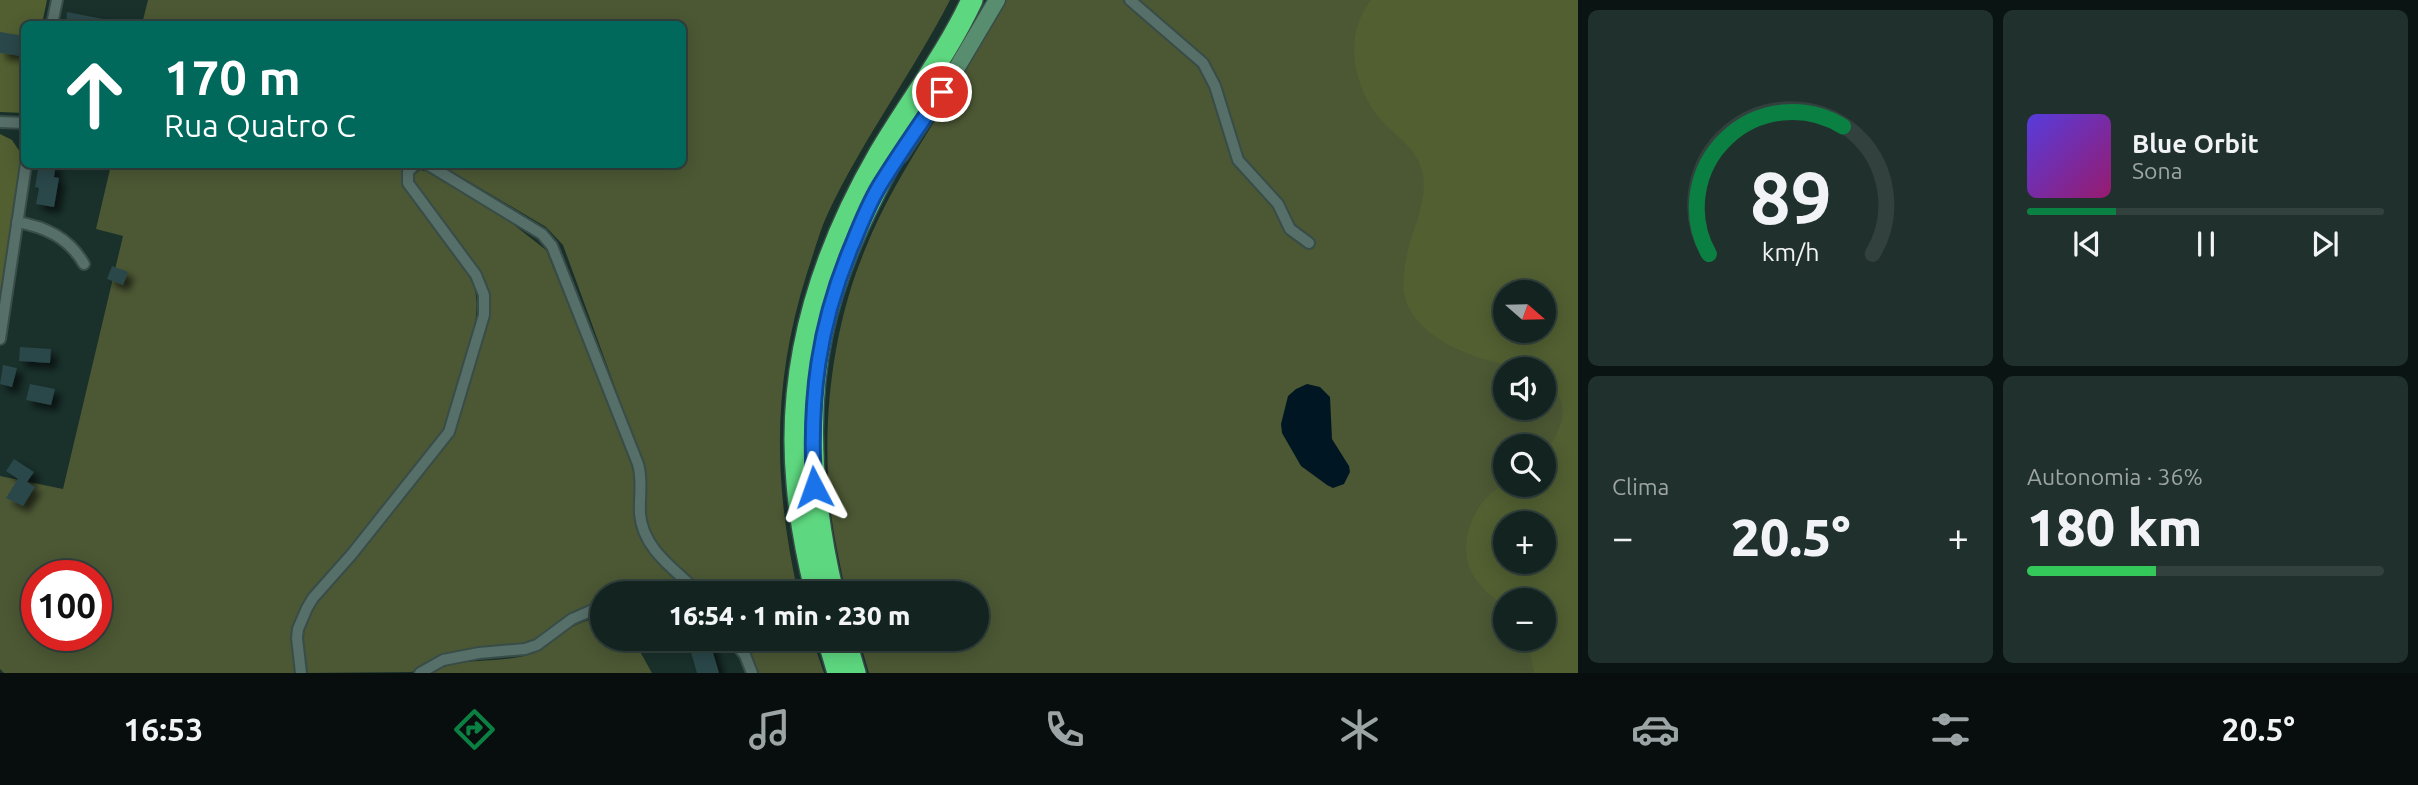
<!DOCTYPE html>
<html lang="pt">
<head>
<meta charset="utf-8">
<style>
	:root { --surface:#132420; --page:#20302d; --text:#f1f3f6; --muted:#9da4a5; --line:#32413e; --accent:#0b8043 }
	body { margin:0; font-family:Ubuntu,sans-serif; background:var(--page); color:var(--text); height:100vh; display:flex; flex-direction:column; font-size:26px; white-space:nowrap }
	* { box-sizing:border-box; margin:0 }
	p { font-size:23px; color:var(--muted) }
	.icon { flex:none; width:38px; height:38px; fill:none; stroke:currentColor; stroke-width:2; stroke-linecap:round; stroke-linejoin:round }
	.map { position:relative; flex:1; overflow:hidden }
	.side { display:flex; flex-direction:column; gap:10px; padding:10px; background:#0a1412; width:840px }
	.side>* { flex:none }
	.banner { position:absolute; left:21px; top:21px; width:665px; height:147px; border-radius:10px; box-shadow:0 4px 18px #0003,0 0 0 2px var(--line); background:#00695c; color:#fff; overflow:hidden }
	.needle { width:46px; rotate:110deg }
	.tools { position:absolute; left:1493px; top:280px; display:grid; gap:14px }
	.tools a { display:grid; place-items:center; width:63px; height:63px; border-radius:50%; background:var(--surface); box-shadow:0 4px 18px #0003,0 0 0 2px var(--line); font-size:35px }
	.speed { position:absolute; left:21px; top:560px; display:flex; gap:14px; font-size:35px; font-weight:700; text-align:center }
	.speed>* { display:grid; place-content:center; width:91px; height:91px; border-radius:50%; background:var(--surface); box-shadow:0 4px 18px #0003,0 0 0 2px var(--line); line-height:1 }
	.speed .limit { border:10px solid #d22; background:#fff; color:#111 }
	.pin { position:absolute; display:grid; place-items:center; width:60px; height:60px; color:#fff; margin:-30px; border:4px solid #fff; border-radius:50%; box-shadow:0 2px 7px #0007 }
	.me { position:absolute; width:77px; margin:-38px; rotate:356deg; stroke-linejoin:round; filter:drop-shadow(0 0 5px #0008) }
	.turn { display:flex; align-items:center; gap:24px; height:147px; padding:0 28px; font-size:32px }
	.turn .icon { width:91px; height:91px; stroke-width:2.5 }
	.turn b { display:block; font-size:49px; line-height:60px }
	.big { font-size:52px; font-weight:800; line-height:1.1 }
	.side .card { flex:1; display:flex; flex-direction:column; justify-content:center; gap:10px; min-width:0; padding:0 24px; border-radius:10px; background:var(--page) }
	.side .dial { align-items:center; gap:0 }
	.dial svg { height:182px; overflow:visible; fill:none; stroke:var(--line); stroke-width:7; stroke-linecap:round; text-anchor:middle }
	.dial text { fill:var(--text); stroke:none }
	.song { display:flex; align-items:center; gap:21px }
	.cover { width:84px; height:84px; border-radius:10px; background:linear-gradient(135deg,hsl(250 70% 55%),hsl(320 70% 35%)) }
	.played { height:7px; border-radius:4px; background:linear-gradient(90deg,var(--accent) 25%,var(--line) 25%) }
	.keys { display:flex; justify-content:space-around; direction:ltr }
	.heat { display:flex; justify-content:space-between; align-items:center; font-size:38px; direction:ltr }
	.charge { height:10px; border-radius:5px; background:linear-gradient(90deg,#34c759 36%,var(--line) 0) }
	.side .tiles { flex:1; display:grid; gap:10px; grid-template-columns:repeat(2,1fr) }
	.trip { position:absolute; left:590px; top:581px; width:399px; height:70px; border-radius:35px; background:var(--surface); box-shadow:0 4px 18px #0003,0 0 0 2px var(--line); font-weight:800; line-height:70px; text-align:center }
	.tabs { display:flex; height:112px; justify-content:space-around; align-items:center; background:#080e0d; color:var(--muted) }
	.tabs .icon { width:49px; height:49px }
	.tabs .on { color:var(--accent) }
	.tabs b { font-size:32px; color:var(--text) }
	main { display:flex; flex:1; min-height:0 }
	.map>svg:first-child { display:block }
</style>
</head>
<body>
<main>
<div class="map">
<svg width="1578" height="673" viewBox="0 0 1578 673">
	<defs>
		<filter id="shadow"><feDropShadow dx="6" dy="6" stdDeviation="3.5" flood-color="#0009"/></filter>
	</defs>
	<rect width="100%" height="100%" fill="#19302b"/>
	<g fill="#4c5834" fill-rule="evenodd">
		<path d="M148 0H950C913 72 863 139 828 213 819 232 814 253 807 273 772 383 773 481 798 593H708L662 550 652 537 646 523 644 505 643 460 627 420 563 245 546 227 441 165 682 164V24H142Z"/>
		<path d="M1002 0H1578V673H869L859 639H976V593H846C840 564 833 534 830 504 822 421 832 330 864 252 888 191 926 136 960 80 976 55 988 27 1002 0ZM1505 292H1544V331H1505ZM1505 369H1544V408H1505ZM1505 446H1544V485H1505ZM1505 523H1544V562H1505ZM1505 600H1544V639H1505Z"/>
		<path d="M111 165H405L401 173 403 185 466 270C470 278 475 286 476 296 481 328 456 387 448 421L441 435 294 632 292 646 295 673H4L0 669V476L63 489 123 236 96 229ZM37 576H96V635H37Z"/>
		<path d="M420 170 429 172 504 217 546 250 633 464 636 518 640 534 694 593H602V602L533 643 411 672 304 673C300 650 301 631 310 610L454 429 488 313 477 270 413 180 414 175Z"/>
		<path d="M595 619H602V639H633L652 673H430C461 656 495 664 528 655 554 648 561 625 595 619Z"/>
		<polygon points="743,639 812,639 824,673 759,673"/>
	</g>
	<g fill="#515f31" fill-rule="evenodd">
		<polygon points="0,0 47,0 42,24 24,24 24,113 0,112"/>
		<path d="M1371 0H1578V673H1534L1527 639H1544V600H1505V607C1492 597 1478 586 1471 571 1457 543 1474 500 1502 486 1509 482 1532 485 1544 485 1544 476 1542 465 1544 456 1545 450 1552 443 1555 437 1569 412 1563 396 1544 378V369C1500 369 1417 346 1405 297 1402 286 1404 271 1406 260 1410 232 1430 200 1422 171 1415 144 1392 135 1376 114 1352 81 1344 34 1371 0ZM1505 292H1544V331H1505ZM1505 523H1544V562H1505Z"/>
		<polygon points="0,134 12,140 22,155 0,298"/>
	</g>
	<polygon fill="#001723" points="1307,384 1320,387 1330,397 1332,439 1349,466 1350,472 1344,484 1333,488 1327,485 1301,466 1282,433 1281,424 1288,396 1296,389"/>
	<g fill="#2c4649" filter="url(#shadow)">
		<polygon points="67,12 108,20 108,24 66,24"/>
		<polygon points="0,32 24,36 21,56 0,53"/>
		<polygon points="39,164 56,164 54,177 59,178 54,207 36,204 39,188 35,187"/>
		<polygon points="112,266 128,272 123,285 107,279"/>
		<polygon points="20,347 51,349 50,363 19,361"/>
		<polygon points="3,365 17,368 12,387 0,384"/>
		<polygon points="30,384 55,389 51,405 26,400"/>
		<polygon points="14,459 34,472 27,482 35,487 23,506 6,498 18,479 6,471"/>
		<polygon points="687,639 709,639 719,673 697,673"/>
	</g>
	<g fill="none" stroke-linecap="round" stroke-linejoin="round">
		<defs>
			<g id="street">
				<polyline points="1130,0 1203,63 1215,86 1238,160 1278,204 1290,229 1309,243"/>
				<polyline points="52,24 57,0"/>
				<polyline points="0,122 24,123"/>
				<path d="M427 164 542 234 552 246 638 464C643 480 639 497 640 514 643 550 676 570 699 593"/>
				<path d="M17 222C46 227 69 238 84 264"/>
				<polyline points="0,339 26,164"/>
				<polyline points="732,639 745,655 752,673"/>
				<polyline points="301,673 297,638 298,629 307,608 313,598 352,554 449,432 484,315 484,295 476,275 408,183 408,172 415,164"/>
				<polyline points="420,673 443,660 479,653 525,649 537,645 572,619 602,606"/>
			</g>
			<polyline id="secondary" points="900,155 952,76 997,0"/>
			<g id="highway">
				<path d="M816 593C807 557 800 521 797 483 786 365 820 256 879 154 909 103 947 54 972 0"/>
				<path d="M833 593C813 508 804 420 822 334 836 267 868 201 902 142"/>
				<polyline points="828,639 838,673"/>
				<polyline points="845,639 855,673"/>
			</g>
		</defs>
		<use href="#street" stroke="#384c48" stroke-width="14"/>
		<use href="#secondary" stroke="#384c48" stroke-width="19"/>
		<use href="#highway" stroke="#384c48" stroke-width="24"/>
		<use href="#street" stroke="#566f68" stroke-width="10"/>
		<use href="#secondary" stroke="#588e6f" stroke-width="16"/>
		<use href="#highway" stroke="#5ed880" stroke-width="21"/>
	</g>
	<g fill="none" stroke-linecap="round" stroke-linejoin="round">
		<defs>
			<path id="route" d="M814 487C809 399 818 325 853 243 861 223 869 203 880 185 899 154 921 123 942 92"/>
		</defs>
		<use href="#route" stroke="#114b97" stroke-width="18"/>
		<use href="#route" stroke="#1a73e8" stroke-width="12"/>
	</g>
</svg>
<div class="tools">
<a><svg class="needle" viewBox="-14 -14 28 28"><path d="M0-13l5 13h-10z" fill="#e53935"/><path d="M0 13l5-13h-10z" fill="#9da4a5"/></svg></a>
<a><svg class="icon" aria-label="sound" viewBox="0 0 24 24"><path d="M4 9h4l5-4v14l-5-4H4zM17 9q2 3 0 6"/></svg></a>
<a><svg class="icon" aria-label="search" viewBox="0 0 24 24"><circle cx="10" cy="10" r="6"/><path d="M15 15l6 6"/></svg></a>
<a>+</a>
<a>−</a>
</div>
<div class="speed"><div class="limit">100</div></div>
<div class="pin" style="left:942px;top:92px;background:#d93025"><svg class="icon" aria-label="arrive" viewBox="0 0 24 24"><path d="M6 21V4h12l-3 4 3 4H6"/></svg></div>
<svg class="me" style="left:814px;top:487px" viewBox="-20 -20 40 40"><path d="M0-17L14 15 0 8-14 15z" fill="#1a73e8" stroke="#fff" stroke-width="4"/></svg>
<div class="trip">16:54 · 1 min · 230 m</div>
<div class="banner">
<div class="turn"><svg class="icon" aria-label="ahead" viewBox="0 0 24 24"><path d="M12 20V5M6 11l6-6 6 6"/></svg><div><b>170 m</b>Rua Quatro C</div></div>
</div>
</div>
<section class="side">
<div class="tiles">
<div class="card dial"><svg viewBox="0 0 100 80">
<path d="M14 69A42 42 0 1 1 86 69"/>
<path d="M14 69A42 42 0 0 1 73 13" stroke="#0b8043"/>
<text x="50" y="56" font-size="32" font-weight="700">89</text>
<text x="50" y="72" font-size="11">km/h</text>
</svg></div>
<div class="card">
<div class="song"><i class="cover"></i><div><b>Blue Orbit</b><p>Sona</p></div></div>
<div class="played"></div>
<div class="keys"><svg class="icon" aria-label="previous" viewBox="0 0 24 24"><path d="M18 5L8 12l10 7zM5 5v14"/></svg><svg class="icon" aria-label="pause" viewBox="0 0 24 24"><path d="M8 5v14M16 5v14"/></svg><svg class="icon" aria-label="next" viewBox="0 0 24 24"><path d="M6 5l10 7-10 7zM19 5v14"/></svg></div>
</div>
<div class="card"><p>Clima</p>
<div class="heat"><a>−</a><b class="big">20.5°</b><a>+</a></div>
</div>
<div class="card"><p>Autonomia · 36%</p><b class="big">180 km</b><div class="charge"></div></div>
</div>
</section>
</main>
<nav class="tabs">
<b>16:53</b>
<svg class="icon on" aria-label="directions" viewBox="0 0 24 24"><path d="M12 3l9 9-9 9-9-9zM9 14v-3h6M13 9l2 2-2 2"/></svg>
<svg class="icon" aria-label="music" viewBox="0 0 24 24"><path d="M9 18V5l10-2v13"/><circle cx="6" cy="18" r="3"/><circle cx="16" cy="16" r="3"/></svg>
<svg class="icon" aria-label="phone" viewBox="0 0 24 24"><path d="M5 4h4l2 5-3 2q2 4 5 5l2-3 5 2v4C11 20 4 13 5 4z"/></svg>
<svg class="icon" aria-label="climate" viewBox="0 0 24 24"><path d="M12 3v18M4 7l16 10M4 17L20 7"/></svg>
<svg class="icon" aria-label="car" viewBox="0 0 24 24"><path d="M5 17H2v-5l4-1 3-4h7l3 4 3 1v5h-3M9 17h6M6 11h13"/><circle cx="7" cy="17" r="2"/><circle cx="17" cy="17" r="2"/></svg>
<svg class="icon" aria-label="filters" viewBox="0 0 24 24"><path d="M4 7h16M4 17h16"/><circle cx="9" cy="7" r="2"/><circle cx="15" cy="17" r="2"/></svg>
<b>20.5°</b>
</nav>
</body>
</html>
